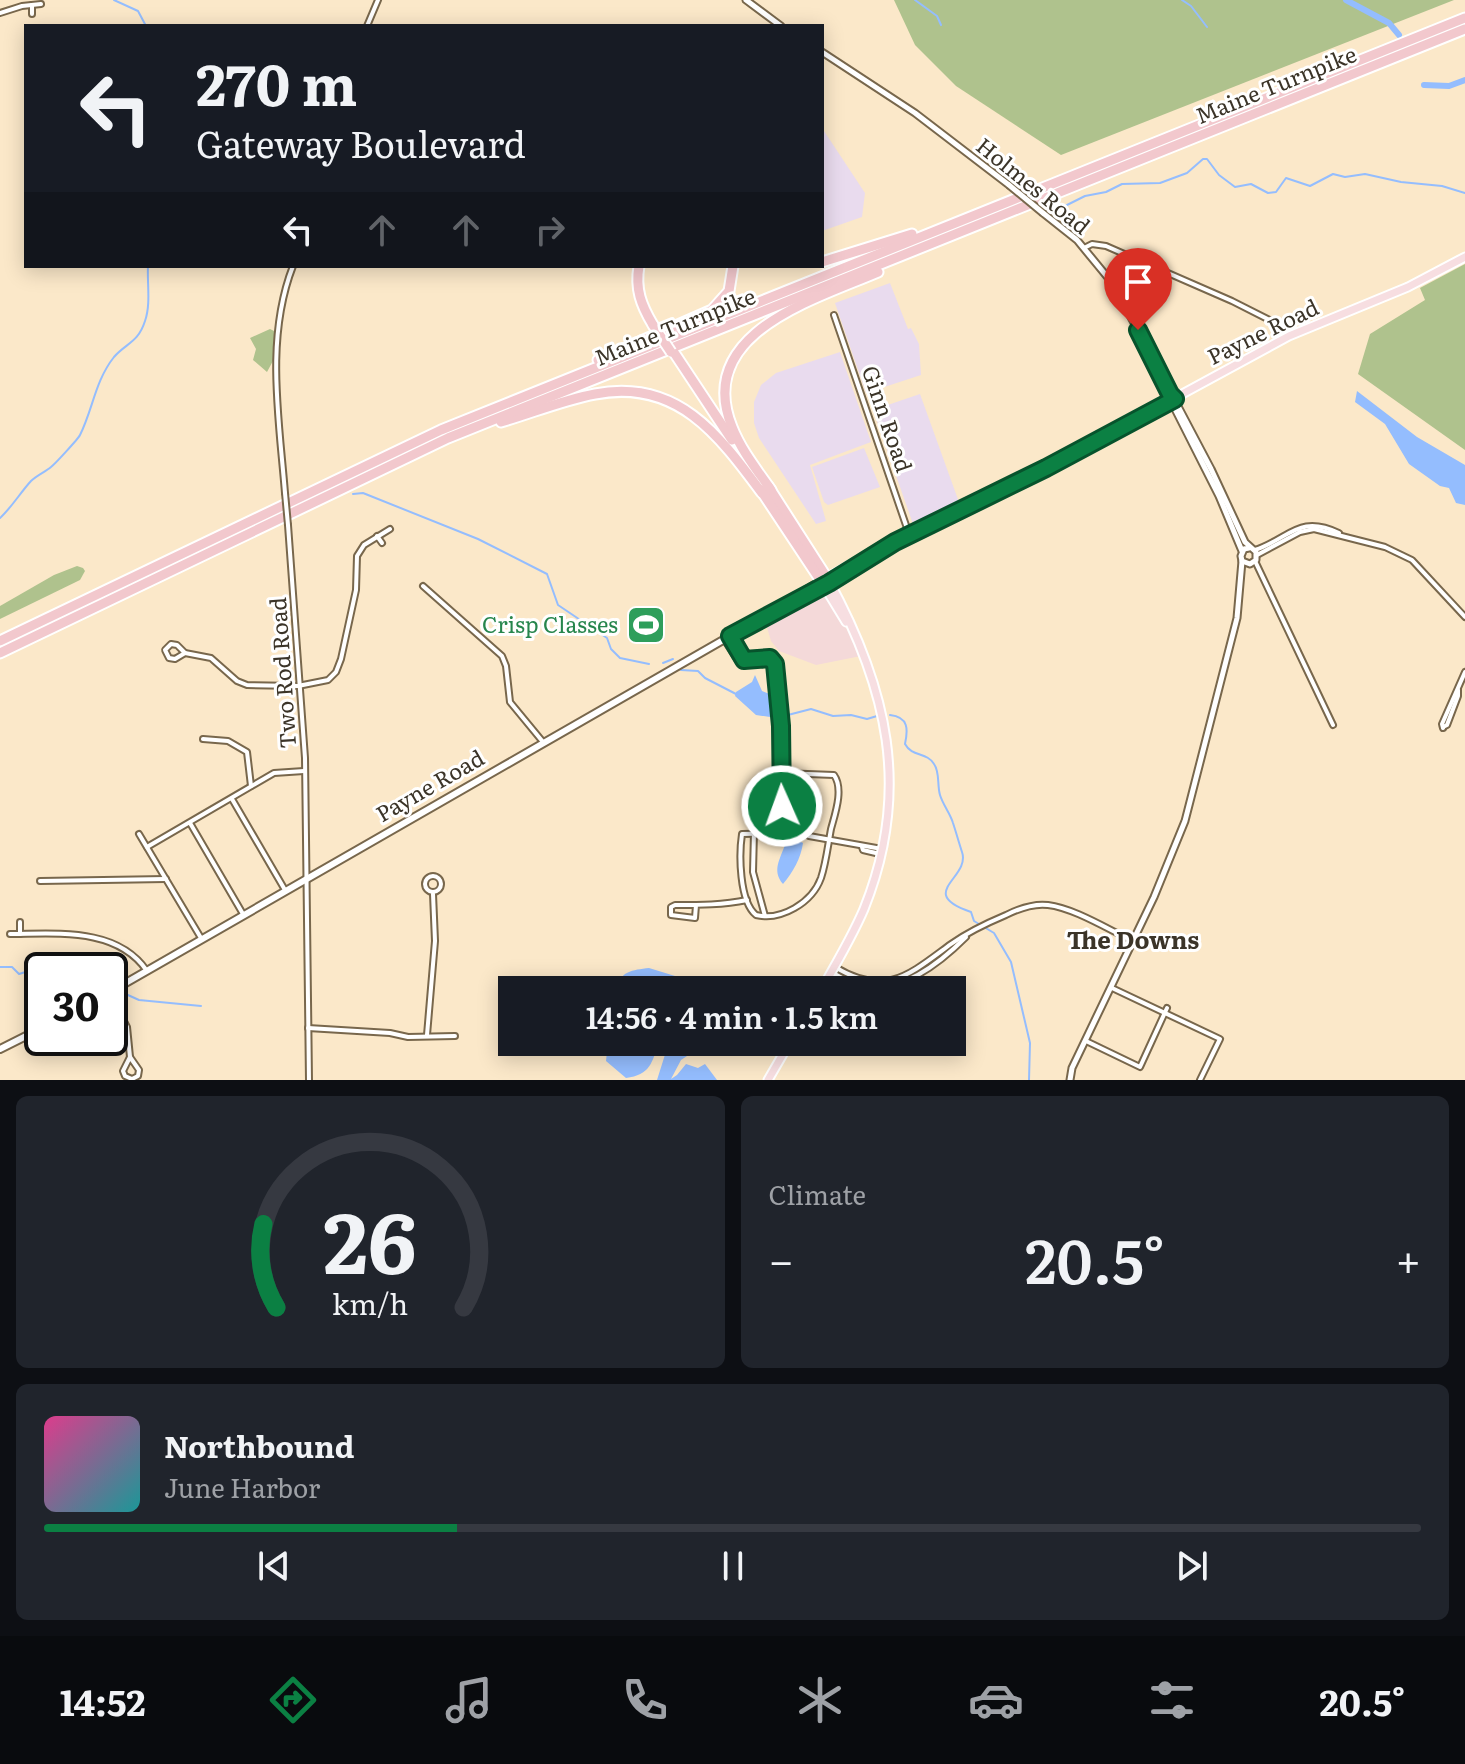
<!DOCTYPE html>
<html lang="en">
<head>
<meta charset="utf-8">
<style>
	:root { --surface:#171b24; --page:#20242c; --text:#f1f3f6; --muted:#9ea1a6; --line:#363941; --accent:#0b8043 }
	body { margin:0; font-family:Literata,serif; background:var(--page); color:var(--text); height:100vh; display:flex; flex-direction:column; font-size:30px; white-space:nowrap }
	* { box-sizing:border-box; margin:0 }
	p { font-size:26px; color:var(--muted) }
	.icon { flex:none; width:44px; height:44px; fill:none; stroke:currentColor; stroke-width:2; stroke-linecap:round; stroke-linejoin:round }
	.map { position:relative; height:1080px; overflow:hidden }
	.panel { display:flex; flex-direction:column; gap:16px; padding:16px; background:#0d0f14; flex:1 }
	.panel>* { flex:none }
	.hud { position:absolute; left:24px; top:24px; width:800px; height:244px; border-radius:0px; box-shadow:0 4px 20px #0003; background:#171b24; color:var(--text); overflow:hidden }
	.speed { position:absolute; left:24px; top:952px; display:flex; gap:16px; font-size:40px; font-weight:700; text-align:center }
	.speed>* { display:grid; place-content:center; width:104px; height:104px; border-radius:50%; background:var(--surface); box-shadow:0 4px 20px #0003; line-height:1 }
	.speed .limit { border:4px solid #111; border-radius:12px; background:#fff; color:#111 }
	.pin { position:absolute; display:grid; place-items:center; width:68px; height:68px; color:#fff; margin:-82px -34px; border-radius:50% 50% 50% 0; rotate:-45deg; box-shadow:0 0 8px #0007 }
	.pin .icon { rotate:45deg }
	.me { position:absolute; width:88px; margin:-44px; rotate:358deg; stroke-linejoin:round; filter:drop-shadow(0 0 6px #0008) }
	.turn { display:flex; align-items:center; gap:28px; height:168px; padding:0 40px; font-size:36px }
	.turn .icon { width:104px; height:104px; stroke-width:2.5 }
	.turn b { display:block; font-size:56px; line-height:68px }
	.lanes { display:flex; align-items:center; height:76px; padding:0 40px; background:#0003; justify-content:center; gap:40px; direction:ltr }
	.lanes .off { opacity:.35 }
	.big { font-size:60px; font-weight:600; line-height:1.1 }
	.panel .card { flex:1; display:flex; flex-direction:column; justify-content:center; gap:12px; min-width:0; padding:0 28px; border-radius:12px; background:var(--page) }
	.panel .dial { align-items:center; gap:0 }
	.dial svg { height:208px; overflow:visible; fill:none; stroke:var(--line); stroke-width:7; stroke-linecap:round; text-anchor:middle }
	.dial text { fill:var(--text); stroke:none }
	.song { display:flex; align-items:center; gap:24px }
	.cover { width:96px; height:96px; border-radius:12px; background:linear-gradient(135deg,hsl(330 70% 55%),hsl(180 70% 35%)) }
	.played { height:8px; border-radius:4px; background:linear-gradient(90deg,var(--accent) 30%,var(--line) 30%) }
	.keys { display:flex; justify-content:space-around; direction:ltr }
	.heat { display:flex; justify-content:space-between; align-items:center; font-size:44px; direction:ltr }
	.panel .tiles { flex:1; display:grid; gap:16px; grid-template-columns:1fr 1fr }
	.card:last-child { grid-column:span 2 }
	.trip { position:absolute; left:498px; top:976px; width:468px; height:80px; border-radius:0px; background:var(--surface); box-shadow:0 4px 20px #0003; font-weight:600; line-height:80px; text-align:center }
	.tabs { display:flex; height:128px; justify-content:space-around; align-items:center; background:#090b0e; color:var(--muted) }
	.tabs .icon { width:56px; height:56px }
	.tabs .on { color:var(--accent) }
	.tabs b { font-size:36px; color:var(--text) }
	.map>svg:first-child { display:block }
</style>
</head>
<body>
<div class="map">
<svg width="1465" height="1080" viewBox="0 0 1465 1080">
	<rect width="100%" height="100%" fill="#fbe8c9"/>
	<polygon fill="#f4d9d9" points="822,593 852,637 861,656 816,665 779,651 771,641 766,624"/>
	<g fill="#e9dbee">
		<polygon points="822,128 865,193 862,217 822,231"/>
		<polygon points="890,283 908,329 911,328 919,344 921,375 866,393 835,303"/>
		<polygon points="840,352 871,442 810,465 826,521 816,524 759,438 754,423 754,402 761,385 776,373"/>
		<polygon points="920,394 960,505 913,524 873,410"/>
		<polygon points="864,448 880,487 828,505 824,502 812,467"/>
	</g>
	<g fill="#afc28d">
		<polygon points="894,0 1454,0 1061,155 956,86 915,45"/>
		<polygon points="1465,264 1465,450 1358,374 1370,334 1425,300 1420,288"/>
		<polygon points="270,329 274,331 274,359 267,372 253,360 256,349 250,338"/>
		<polygon points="77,566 83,568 85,571 80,580 0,619 0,606 54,575"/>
	</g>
	<g fill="#94bdfe">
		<polygon points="1357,391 1417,437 1465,465 1465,505 1456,503 1449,488 1440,486 1409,464 1385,424 1355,402"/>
		<polygon points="755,675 762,691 772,695 773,710 770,717 756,715 735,696 736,692 752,682"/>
		<path d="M795 839 803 843C801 858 793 872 783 884 771 870 781 858 786 842Z"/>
		<path d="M649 968 675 976 697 990H618C618 971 633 970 649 968Z"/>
		<path d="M608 1042H659C652 1063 650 1075 626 1078L606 1061Z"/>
		<polygon points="669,1042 681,1042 686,1050 692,1048 693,1052 681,1060 671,1079 677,1075 686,1064 698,1068 705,1064 717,1080 657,1080"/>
	</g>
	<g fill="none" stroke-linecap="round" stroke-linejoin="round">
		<g stroke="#94bdfe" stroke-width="2">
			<polyline points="114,0 138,11 146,26"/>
			<polyline points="915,0 937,16 941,25"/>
			<polyline points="1182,0 1191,6 1207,27"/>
			<polyline points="1063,207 1085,196 1106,192 1122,184 1160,183 1187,173 1203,159 1207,159 1219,175 1235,187 1251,184 1268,193 1276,192 1286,178 1310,186 1333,174 1345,177 1365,174 1401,182 1442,186 1465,193"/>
			<polyline points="353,494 363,493 478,539 547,574 558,605 607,638 611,649 620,658 649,664"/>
			<path d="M0 518C12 507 20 493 31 481 37 475 45 472 51 467 55 464 78 439 80 435 93 409 95 381 114 357 126 343 138 343 145 321 151 304 147 283 148 266"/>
			<polyline points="663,663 673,659"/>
			<polyline points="681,670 698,671 705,678 736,694"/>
			<path d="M890 715C909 717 908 730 905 744 912 757 927 752 934 764 940 772 937 785 940 795 943 805 950 813 953 823 956 832 959 843 962 852 971 878 915 893 971 912L974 921 994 933 1011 962 1030 1043 1029 1080"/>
			<polyline points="784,716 811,709 833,716 851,715 867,719 877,716"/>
			<polyline points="0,967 12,967 19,974 32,970 42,972"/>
			<polyline points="46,970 50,965 57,970"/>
			<polyline points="110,985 114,986"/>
			<polyline points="119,991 139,1000 201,1006"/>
		</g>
		<g stroke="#94bdfe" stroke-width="6">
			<polyline points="1346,0 1389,23 1399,35"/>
			<polyline points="1424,85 1449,86 1465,80"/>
		</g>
		<defs>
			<g id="minor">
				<polyline points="32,5 32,14"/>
				<polyline points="0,13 22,6 41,4"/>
				<polyline points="367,26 378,0"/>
				<polyline points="1084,248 1092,244 1106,246 1232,301 1293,332"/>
				<polyline points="834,315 909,534"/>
				<path d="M285 493C279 418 265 338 293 266"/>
				<polyline points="288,525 305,758 309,1080"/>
				<polyline points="377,536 382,543"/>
				<path d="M1255 550C1290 538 1299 514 1339 533"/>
				<polyline points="1257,555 1300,532 1314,529 1385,547 1412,560 1465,617"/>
				<polyline points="1255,561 1333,725"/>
				<polyline points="423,586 502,656 506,666 510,702 543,742"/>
				<polyline points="730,636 744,660"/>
				<polyline points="724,639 737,659 770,658 775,664 781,726 783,809 793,827 809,836 882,849"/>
				<polygon points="171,644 177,645 185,653 175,659 169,658 165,650"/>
				<polyline points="185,653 211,658 237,681 247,685 298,686 328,680 336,672 341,659 356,590 357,556 364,545 390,529"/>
				<polyline points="1443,727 1447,725 1458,696 1458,690"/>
				<polyline points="1443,728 1442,724 1465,672"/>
				<polyline points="203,739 228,741 247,752 251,786"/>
				<path d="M781 773 834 775C844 789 835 814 831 829 828 845 826 863 821 878 812 903 781 921 756 915 739 901 739 854 742 834L784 833 793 827"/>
				<polyline points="232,799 285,890"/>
				<polyline points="190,823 243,914"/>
				<polyline points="754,832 753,872 765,916"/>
				<polyline points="139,834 201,938"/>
				<polyline points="147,847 274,773 304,771"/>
				<polyline points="862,847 863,850 880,854"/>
				<circle cx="433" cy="884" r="8"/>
				<polyline points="40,881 166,879"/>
				<path d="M696 905 695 918 671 915V907L675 905C700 905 723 905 747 900"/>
				<polyline points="20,922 20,934"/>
				<path d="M10 934C57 934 117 927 147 971"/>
				<path d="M835 967C886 998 910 974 951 944 968 932 987 923 1006 915 1018 909 1033 903 1048 905 1074 908 1109 930 1133 941"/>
				<path d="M831 972C842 978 854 985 866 987 904 992 941 962 966 937"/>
				<polyline points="1112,988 1220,1039 1200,1080"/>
				<polyline points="110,994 127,1027 130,1057"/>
				<polyline points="308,1028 390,1033 408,1037 455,1036"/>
				<polyline points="427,1035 435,941 433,894"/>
				<polyline points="1086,1041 1140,1067 1167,1008"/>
				<polygon points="130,1057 139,1070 138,1076 132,1079 125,1076 123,1071"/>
			</g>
			<g id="tertiary">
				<polyline points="746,0 781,26"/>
				<polyline points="822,52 915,113 1009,185"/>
				<polyline points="1043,213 1077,240 1114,285 1211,469 1245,542 1256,552 1256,560 1250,564 1242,561 1241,556 1244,549 1249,548"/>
				<polyline points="1170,399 1219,496 1242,551"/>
				<polyline points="1070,1080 1072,1068 1154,897 1185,821 1237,618 1242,561"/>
			</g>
			<g id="secondary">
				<polyline points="787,606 824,586"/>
				<polyline points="110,992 744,628 821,581"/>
				<polyline points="0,1049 42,1028"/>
			</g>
			<g id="primary">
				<polyline points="824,586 899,539 1046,468 1289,336 1408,287 1465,257"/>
				<polyline points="846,622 821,581 855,562"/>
				<path d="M821 990C836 964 852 937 864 909 912 790 887 687 828 579"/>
				<polyline points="768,1080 790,1042"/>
			</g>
			<g id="motorway">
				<polyline points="822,262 912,234"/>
				<path d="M639 266C635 289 641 305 653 325"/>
				<polyline points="673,351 732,440"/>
				<polyline points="598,360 712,310 729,291 733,266"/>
				<path d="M501 422C532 413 563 400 595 394 677 378 719 435 762 493"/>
				<polyline points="768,486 827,578"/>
				<polyline points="760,489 821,581"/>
				<path d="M771 490C757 470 741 450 732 427 694 333 815 299 878 272"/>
				<polyline points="0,641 441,430 1465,18"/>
				<polyline points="0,653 448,438 1465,29"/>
			</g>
		</defs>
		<use href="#minor" stroke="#78674c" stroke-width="8"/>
		<use href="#tertiary" stroke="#78674c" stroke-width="9"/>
		<use href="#secondary" stroke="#78674c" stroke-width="10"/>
		<use href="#primary" stroke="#fff" stroke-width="11"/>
		<use href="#motorway" stroke="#fff" stroke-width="13"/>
		<use href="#minor" stroke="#fff" stroke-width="4"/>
		<use href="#tertiary" stroke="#fff" stroke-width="5"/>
		<use href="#secondary" stroke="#fff" stroke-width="6"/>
		<use href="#primary" stroke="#f7dee1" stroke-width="7"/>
		<use href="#motorway" stroke="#f2c8cd" stroke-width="9"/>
		<defs>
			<polyline id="minor-bridge" points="285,493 288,525"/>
			<polyline id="tertiary-bridge" points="1009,185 1043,213"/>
			<polyline id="motorway-bridge" points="653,325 671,352"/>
		</defs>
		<use href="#minor-bridge" stroke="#78674c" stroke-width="8" stroke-linecap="butt"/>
		<use href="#tertiary-bridge" stroke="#78674c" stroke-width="9" stroke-linecap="butt"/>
		<use href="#motorway-bridge" stroke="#fff" stroke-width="13" stroke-linecap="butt"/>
		<use href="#minor-bridge" stroke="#fff" stroke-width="4"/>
		<use href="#tertiary-bridge" stroke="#fff" stroke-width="5"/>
		<use href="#motorway-bridge" stroke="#f2c8cd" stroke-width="9"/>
	</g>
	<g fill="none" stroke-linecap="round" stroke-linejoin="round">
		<defs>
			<polyline id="route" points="782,806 781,726 775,664 770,658 744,660 730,636 829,583 895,542 1046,468 1175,399 1170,394 1138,330"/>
		</defs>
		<use href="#route" stroke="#07532c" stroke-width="20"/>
		<use href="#route" stroke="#0b8043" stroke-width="14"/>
	</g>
	<defs>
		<symbol id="stadium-square" viewBox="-11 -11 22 22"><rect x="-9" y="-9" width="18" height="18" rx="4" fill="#2e9e5b" stroke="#fff"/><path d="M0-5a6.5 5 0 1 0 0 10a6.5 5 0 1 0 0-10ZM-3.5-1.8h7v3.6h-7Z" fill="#fff"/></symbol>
	</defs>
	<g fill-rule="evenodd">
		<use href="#stadium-square" x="624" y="603" width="44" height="44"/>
	</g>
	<g text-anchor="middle" stroke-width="6" stroke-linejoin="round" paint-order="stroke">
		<g font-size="22" fill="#3b3428" stroke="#fff">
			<text transform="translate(1276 85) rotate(-22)" y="8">Maine Turnpike</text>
			<text transform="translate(1033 186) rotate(39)" y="8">Holmes Road</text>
			<text transform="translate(675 327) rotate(-22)" y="8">Maine Turnpike</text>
			<text transform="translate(1263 332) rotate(-26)" y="8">Payne Road</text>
			<text transform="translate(887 419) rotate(71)" y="8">Ginn Road</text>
			<text transform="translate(283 673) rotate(-94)" y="8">Two Rod Road</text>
			<text transform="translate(430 786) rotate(-30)" y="8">Payne Road</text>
		</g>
		<g font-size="22" fill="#27864d" stroke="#fff" text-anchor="end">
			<text x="618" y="633">Crisp Classes</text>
		</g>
		<g font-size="24" font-weight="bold" fill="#3b3428" stroke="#fff">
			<text x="1133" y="949">The Downs</text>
		</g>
	</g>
</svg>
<div class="speed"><div class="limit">30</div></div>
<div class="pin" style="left:1138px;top:330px;background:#d93025"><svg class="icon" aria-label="arrive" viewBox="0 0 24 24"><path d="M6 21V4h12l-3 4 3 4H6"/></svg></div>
<svg class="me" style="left:782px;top:806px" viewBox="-20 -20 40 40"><circle r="17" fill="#0b8043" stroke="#fff" stroke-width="3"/><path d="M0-11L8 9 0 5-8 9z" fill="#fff"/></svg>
<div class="trip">14:56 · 4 min · 1.5 km</div>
<div class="hud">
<div class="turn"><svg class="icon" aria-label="left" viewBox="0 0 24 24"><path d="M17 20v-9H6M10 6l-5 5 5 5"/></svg><div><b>270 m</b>Gateway Boulevard</div></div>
<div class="lanes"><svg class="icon" aria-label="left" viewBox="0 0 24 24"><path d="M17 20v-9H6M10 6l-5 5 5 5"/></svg><svg class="icon off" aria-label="ahead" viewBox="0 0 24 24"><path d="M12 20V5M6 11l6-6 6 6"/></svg><svg class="icon off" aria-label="ahead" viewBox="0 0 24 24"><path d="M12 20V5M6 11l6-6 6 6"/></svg><svg class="icon off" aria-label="right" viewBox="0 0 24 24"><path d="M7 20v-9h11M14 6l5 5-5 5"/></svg></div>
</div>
</div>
<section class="panel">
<div class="tiles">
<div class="card dial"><svg viewBox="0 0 100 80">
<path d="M14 69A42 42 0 1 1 86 69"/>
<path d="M14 69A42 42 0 0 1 9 37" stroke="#0b8043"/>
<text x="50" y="56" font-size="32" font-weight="700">26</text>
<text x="50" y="72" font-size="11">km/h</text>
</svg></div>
<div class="card"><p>Climate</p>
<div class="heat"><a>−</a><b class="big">20.5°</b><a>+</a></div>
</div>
<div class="card">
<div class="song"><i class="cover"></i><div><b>Northbound</b><p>June Harbor</p></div></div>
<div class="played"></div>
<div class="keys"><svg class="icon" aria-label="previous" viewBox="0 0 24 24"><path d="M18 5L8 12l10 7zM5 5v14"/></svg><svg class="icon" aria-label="pause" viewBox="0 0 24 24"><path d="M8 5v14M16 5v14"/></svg><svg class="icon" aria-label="next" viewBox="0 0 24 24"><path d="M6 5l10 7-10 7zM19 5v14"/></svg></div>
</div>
</div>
</section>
<nav class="tabs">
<b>14:52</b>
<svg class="icon on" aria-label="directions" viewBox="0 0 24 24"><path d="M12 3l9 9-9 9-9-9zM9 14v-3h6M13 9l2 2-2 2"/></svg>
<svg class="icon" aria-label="music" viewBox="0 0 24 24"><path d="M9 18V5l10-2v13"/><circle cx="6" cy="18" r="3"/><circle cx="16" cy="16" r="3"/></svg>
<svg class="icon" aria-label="phone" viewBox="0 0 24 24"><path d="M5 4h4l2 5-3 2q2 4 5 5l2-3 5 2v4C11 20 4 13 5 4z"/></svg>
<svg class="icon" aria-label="climate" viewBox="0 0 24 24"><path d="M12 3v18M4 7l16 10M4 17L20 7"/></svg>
<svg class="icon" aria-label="car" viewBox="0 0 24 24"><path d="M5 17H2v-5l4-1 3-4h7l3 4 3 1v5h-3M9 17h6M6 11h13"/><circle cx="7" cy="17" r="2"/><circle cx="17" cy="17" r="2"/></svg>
<svg class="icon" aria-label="filters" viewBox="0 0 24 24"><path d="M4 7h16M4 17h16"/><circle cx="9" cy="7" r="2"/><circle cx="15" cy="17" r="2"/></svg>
<b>20.5°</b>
</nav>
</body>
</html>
